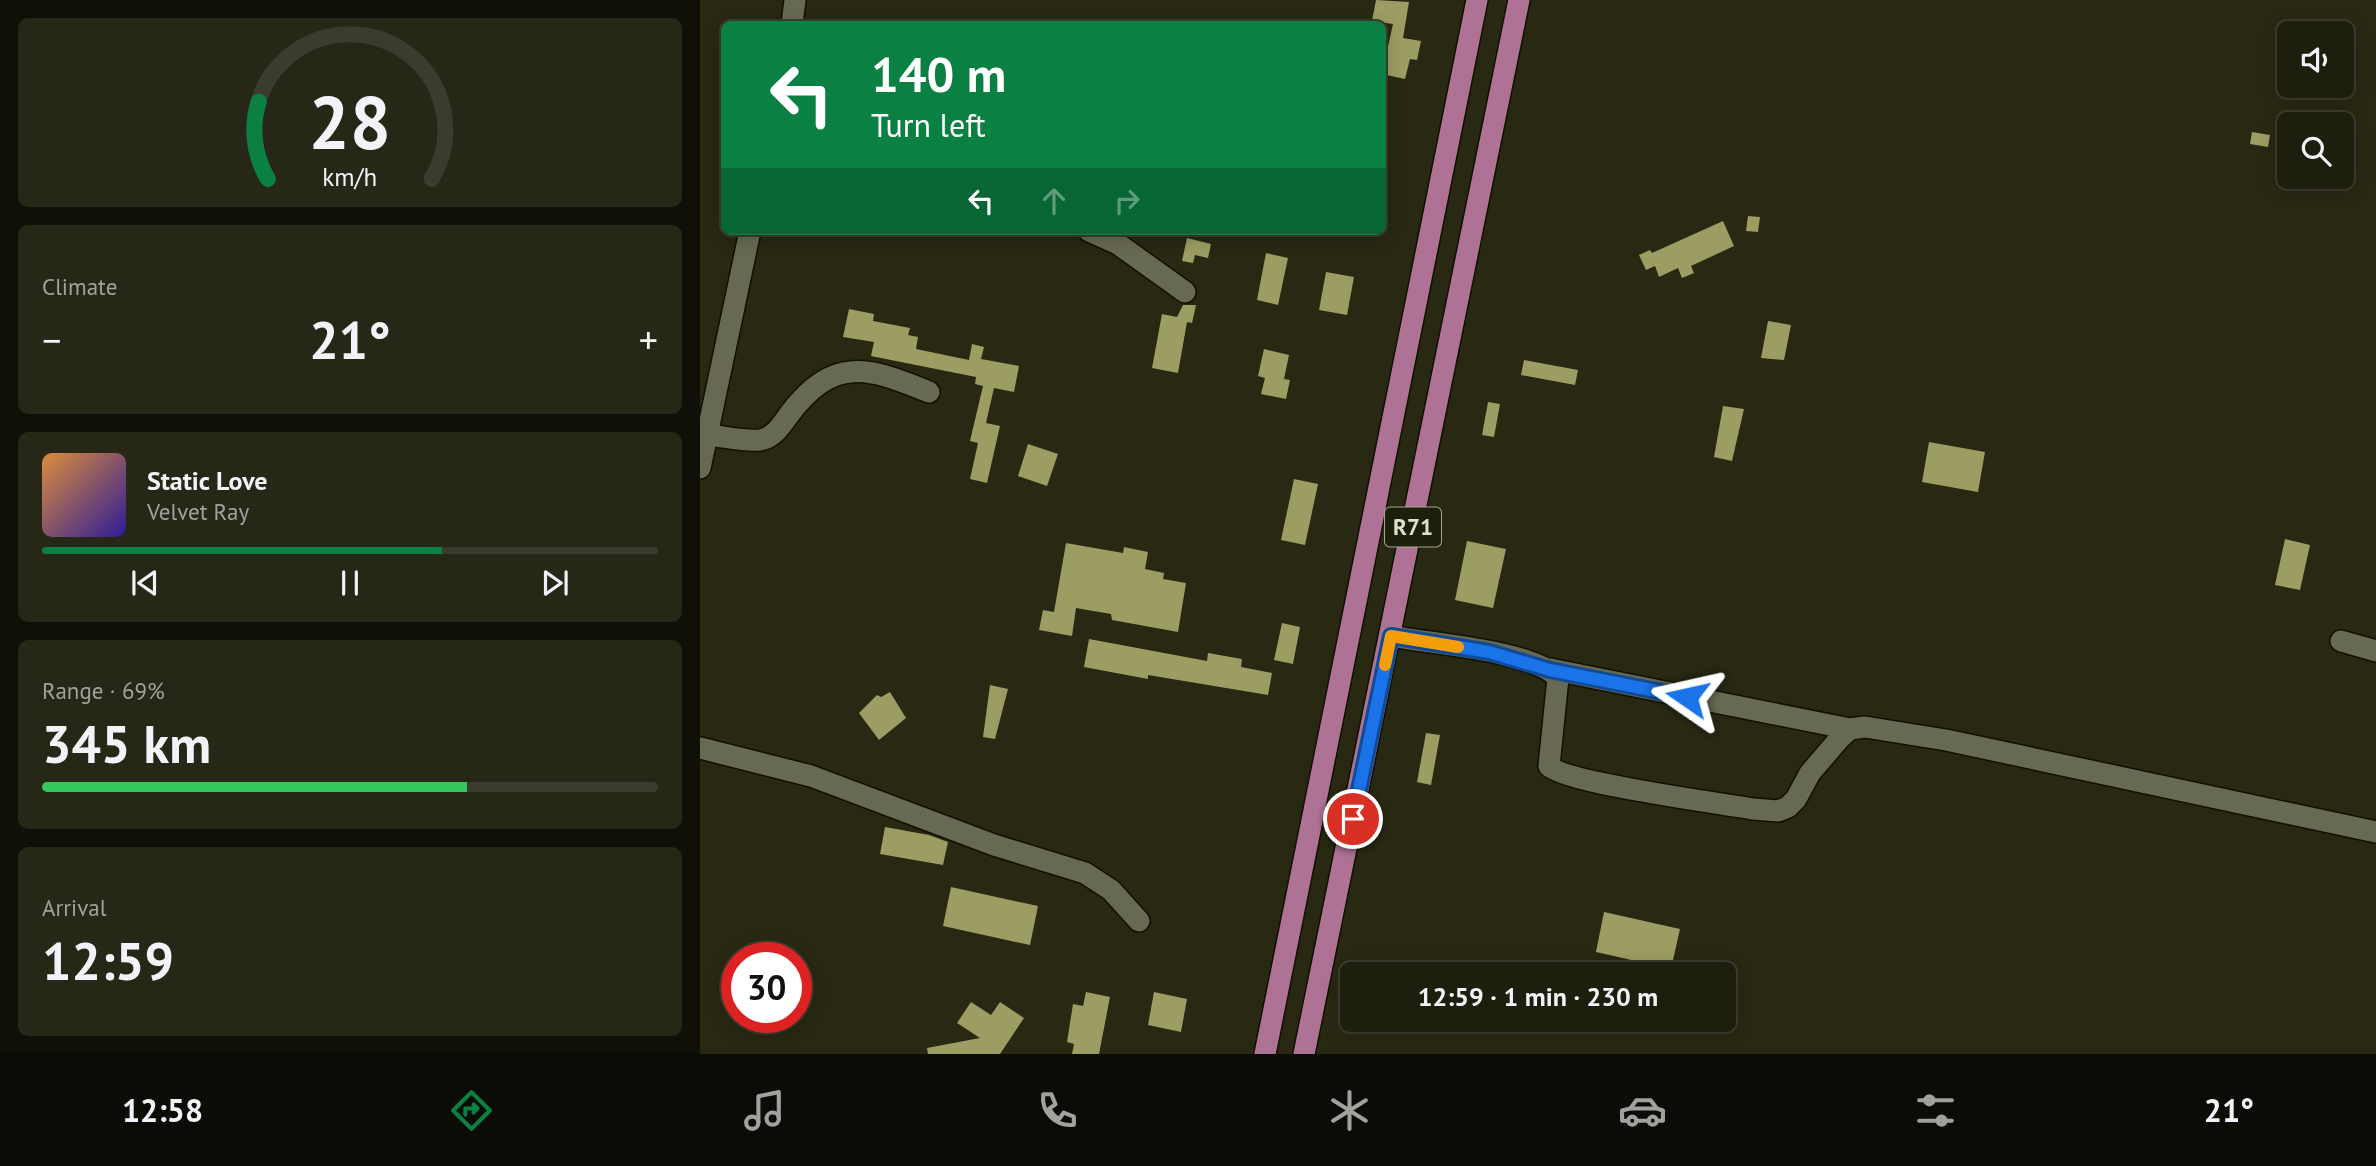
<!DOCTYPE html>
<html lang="en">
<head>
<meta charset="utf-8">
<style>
	:root { --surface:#1e1e0e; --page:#262717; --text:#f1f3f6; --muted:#a1a29e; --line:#3c3c2e; --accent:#0b8043 }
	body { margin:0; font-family:"PT Sans",sans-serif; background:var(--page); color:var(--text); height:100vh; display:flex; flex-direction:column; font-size:26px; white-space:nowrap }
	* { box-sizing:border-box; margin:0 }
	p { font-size:23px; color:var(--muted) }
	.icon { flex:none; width:38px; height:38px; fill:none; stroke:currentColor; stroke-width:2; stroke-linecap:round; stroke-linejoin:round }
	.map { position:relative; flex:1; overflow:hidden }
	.details { display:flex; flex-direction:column; gap:18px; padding:18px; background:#101008; width:700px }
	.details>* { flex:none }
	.guide { position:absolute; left:21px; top:21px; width:665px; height:214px; border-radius:10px; box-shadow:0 4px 18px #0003,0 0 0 2px var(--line); background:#0b8043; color:#fff; overflow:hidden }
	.buttons { position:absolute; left:1577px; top:21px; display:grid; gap:14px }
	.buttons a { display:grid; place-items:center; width:77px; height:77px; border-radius:10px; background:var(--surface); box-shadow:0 4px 18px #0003,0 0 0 2px var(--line); font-size:35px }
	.speed { position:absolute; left:21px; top:942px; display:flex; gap:14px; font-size:35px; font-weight:700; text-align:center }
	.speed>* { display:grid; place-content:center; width:91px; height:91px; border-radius:50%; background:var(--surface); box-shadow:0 4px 18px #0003,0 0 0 2px var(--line); line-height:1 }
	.speed .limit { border:10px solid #d22; background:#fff; color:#111 }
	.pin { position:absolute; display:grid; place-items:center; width:60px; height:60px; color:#fff; margin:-30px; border:4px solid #fff; border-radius:50%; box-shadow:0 2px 7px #0007 }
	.me { position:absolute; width:77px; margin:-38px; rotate:281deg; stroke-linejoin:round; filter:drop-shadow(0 0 5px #0008) }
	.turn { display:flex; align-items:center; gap:24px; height:147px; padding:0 35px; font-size:32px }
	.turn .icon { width:91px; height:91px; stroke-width:2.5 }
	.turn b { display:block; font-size:49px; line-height:60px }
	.lanes { display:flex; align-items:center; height:66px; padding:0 35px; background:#0003; justify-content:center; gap:35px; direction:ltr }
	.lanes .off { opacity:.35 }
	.big { font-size:52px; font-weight:700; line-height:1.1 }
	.details .tile { flex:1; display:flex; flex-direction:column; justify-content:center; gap:10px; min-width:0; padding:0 24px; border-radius:10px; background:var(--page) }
	.details .dial { align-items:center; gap:0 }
	.dial svg { height:182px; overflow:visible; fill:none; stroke:var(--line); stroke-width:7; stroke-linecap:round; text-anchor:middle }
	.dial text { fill:var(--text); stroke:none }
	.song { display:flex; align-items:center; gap:21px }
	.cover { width:84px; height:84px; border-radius:10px; background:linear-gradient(135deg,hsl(30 70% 55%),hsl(250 70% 35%)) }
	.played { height:7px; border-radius:4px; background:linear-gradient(90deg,var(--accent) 65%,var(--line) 65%) }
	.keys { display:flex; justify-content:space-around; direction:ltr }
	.heat { display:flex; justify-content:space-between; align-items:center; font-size:38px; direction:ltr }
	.charge { height:10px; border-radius:5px; background:linear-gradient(90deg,#34c759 69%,var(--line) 0) }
	.trip { position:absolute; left:640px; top:962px; width:396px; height:70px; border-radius:10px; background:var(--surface); box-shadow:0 4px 18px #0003,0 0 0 2px var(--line); font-weight:700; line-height:70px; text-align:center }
	.tab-bar { display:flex; height:112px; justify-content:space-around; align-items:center; background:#0c0c06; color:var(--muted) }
	.tab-bar .icon { width:49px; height:49px }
	.tab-bar .active { color:var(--accent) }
	.tab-bar b { font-size:32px; color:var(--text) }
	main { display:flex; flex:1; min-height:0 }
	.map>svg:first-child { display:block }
</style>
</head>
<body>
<main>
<section class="details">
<div class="tile dial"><svg viewBox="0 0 100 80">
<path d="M14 69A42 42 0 1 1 86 69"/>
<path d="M14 69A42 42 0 0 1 10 35" stroke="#0b8043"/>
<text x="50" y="56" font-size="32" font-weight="700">28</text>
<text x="50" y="72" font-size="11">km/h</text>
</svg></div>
<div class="tile"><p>Climate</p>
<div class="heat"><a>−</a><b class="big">21°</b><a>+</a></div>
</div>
<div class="tile">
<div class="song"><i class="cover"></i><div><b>Static Love</b><p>Velvet Ray</p></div></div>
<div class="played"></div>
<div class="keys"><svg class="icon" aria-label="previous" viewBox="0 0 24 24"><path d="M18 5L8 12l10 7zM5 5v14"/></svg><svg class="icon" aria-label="pause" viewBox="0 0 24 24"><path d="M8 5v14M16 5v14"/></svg><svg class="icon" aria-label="next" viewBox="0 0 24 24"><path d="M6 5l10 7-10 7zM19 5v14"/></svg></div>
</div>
<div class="tile"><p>Range · 69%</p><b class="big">345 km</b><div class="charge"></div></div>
<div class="tile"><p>Arrival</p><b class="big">12:59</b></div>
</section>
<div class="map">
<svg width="1676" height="1054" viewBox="0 0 1676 1054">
	<rect width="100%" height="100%" fill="#282813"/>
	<g fill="#9b9d62">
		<polygon points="676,0 709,2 703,38 721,41 717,60 710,59 705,79 682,74 693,24 672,21"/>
		<polygon points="1552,132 1570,135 1568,147 1550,144"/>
		<polygon points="1048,216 1060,217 1058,232 1046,231"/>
		<polygon points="1023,221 1034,246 991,266 994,273 982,278 978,268 959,277 955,266 946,270 939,255 950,250 952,253"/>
		<polygon points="487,238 511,244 508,258 495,255 493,263 482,261"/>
		<polygon points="566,253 588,258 578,305 557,300"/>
		<polygon points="626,272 654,277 647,315 619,310"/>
		<polygon points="483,305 496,305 492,323 487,322 478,373 452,368 462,314 477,317"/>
		<polygon points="149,309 174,314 173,321 210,328 208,335 218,337 216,349 269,360 272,344 284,347 281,359 319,366 314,392 294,388 286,423 300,426 287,483 270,479 278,443 270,441 283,386 275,384 276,377 171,356 174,342 143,337"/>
		<polygon points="1068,321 1091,325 1084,360 1061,358"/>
		<polygon points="564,349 589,355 584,379 590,380 586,399 561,394 565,378 558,376"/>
		<polygon points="824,360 878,370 875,385 821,375"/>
		<polygon points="788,402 800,404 794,437 782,435"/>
		<polygon points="1023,406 1044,409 1032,461 1014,457"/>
		<polygon points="1229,442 1285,452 1278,492 1222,482"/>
		<polygon points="328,444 358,454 347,486 318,476"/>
		<polygon points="594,479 618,484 605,545 581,540"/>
		<polygon points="1585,539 1610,545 1600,590 1575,585"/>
		<polygon points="767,541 806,549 793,608 755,600"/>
		<polygon points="366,543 423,553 424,547 448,552 445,569 464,573 463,579 486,583 478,632 412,620 411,614 376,608 372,636 339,630 343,610 354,612"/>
		<polygon points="582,623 600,627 593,664 574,660"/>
		<polygon points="389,639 507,661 508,653 542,659 541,667 572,673 568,695 448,675 448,679 384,667"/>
		<polygon points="290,685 308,689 295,739 283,737"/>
		<polygon points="190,692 206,718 179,740 159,713 177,695 181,697"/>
		<polygon points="726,733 740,735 731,785 717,782"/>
		<polygon points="185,827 229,835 248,842 243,865 180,854"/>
		<polygon points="251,887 338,906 330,945 243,926"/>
		<polygon points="904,912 980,929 971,969 896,952"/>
		<polygon points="386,992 410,997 399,1054 372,1054 374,1044 367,1042 373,1004 383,1006"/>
		<polygon points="454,992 487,999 481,1032 448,1025"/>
		<polygon points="271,1002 291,1015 300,1002 324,1018 300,1054 228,1054 227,1048 280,1038 257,1023"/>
	</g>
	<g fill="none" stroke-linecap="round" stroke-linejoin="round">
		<defs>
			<g id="minor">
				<polyline points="92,24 95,0"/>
				<polyline points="389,231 418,244 485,292"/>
				<path d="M6 435C22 436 44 442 60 440 73 438 81 426 88 416 133 355 168 367 229 392"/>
				<polyline points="0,468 50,231"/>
				<path d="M691 636C730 644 833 650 858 678L849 766C866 783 1019 803 1053 809L1078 811 1088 807 1096 799 1110 773 1140 738 1150 729 1165 727 1246 740 1676 832"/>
				<polyline points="1641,641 1676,651"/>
				<polyline points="850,669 1150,729"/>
				<polyline points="0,748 111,776 294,845 385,873 411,890 439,921"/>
			</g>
			<g id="major">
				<polyline points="565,1054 777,0"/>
				<polyline points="604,1054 819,0"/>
			</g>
		</defs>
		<use href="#minor" stroke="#111101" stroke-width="24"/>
		<use href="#major" stroke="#111101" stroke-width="24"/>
		<use href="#minor" stroke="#686952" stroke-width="21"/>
		<use href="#major" stroke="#ae7295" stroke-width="21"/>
	</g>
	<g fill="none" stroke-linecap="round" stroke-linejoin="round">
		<defs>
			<polyline id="route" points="653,819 691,636 789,652 850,670 987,697"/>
		</defs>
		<use href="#route" stroke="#114b97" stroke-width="18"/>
		<use href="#route" stroke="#1a73e8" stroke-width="12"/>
		<polyline stroke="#f59e0b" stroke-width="12" points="685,665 691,636 758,647"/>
	</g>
	<g text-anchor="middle" stroke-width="7" stroke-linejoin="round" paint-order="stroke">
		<rect fill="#1e1f0a" stroke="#a5a696" stroke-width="2" x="685" y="507.5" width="56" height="39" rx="5"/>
		<g font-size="23" font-weight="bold" fill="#dfe0d2">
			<text x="713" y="535">R71</text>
		</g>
	</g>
</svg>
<div class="buttons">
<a><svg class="icon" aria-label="sound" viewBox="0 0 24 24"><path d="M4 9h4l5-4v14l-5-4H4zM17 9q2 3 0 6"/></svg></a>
<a><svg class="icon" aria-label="search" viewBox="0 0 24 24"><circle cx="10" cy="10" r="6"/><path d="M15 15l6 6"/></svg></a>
</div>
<div class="speed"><div class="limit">30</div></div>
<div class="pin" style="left:653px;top:819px;background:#d93025"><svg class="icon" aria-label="arrive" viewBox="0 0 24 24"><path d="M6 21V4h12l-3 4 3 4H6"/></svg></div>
<svg class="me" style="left:987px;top:697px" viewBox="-20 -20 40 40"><path d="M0-17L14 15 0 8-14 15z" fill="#1a73e8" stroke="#fff" stroke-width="4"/></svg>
<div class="trip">12:59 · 1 min · 230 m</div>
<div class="guide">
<div class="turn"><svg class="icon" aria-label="left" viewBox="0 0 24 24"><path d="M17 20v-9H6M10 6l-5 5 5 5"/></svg><div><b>140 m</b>Turn left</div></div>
<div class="lanes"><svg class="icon" aria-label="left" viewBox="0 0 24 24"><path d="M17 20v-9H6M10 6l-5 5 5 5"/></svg><svg class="icon off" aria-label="ahead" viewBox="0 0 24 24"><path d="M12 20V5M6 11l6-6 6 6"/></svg><svg class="icon off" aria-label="right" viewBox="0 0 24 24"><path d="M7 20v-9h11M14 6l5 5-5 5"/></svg></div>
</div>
</div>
</main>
<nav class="tab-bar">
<b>12:58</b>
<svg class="icon active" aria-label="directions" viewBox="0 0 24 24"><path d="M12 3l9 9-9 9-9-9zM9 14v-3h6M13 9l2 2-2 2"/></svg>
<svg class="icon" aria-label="music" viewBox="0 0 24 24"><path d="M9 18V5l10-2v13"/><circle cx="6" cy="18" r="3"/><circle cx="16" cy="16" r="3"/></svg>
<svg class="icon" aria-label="phone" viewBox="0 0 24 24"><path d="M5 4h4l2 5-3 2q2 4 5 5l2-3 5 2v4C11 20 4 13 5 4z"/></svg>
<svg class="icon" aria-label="climate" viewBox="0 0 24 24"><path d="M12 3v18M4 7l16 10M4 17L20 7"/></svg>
<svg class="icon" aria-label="car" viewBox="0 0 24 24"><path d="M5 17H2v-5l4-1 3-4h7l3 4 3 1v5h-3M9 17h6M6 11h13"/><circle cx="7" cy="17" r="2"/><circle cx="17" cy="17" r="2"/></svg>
<svg class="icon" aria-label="filters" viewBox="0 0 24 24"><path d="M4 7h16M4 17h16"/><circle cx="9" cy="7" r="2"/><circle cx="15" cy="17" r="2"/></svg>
<b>21°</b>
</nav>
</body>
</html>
